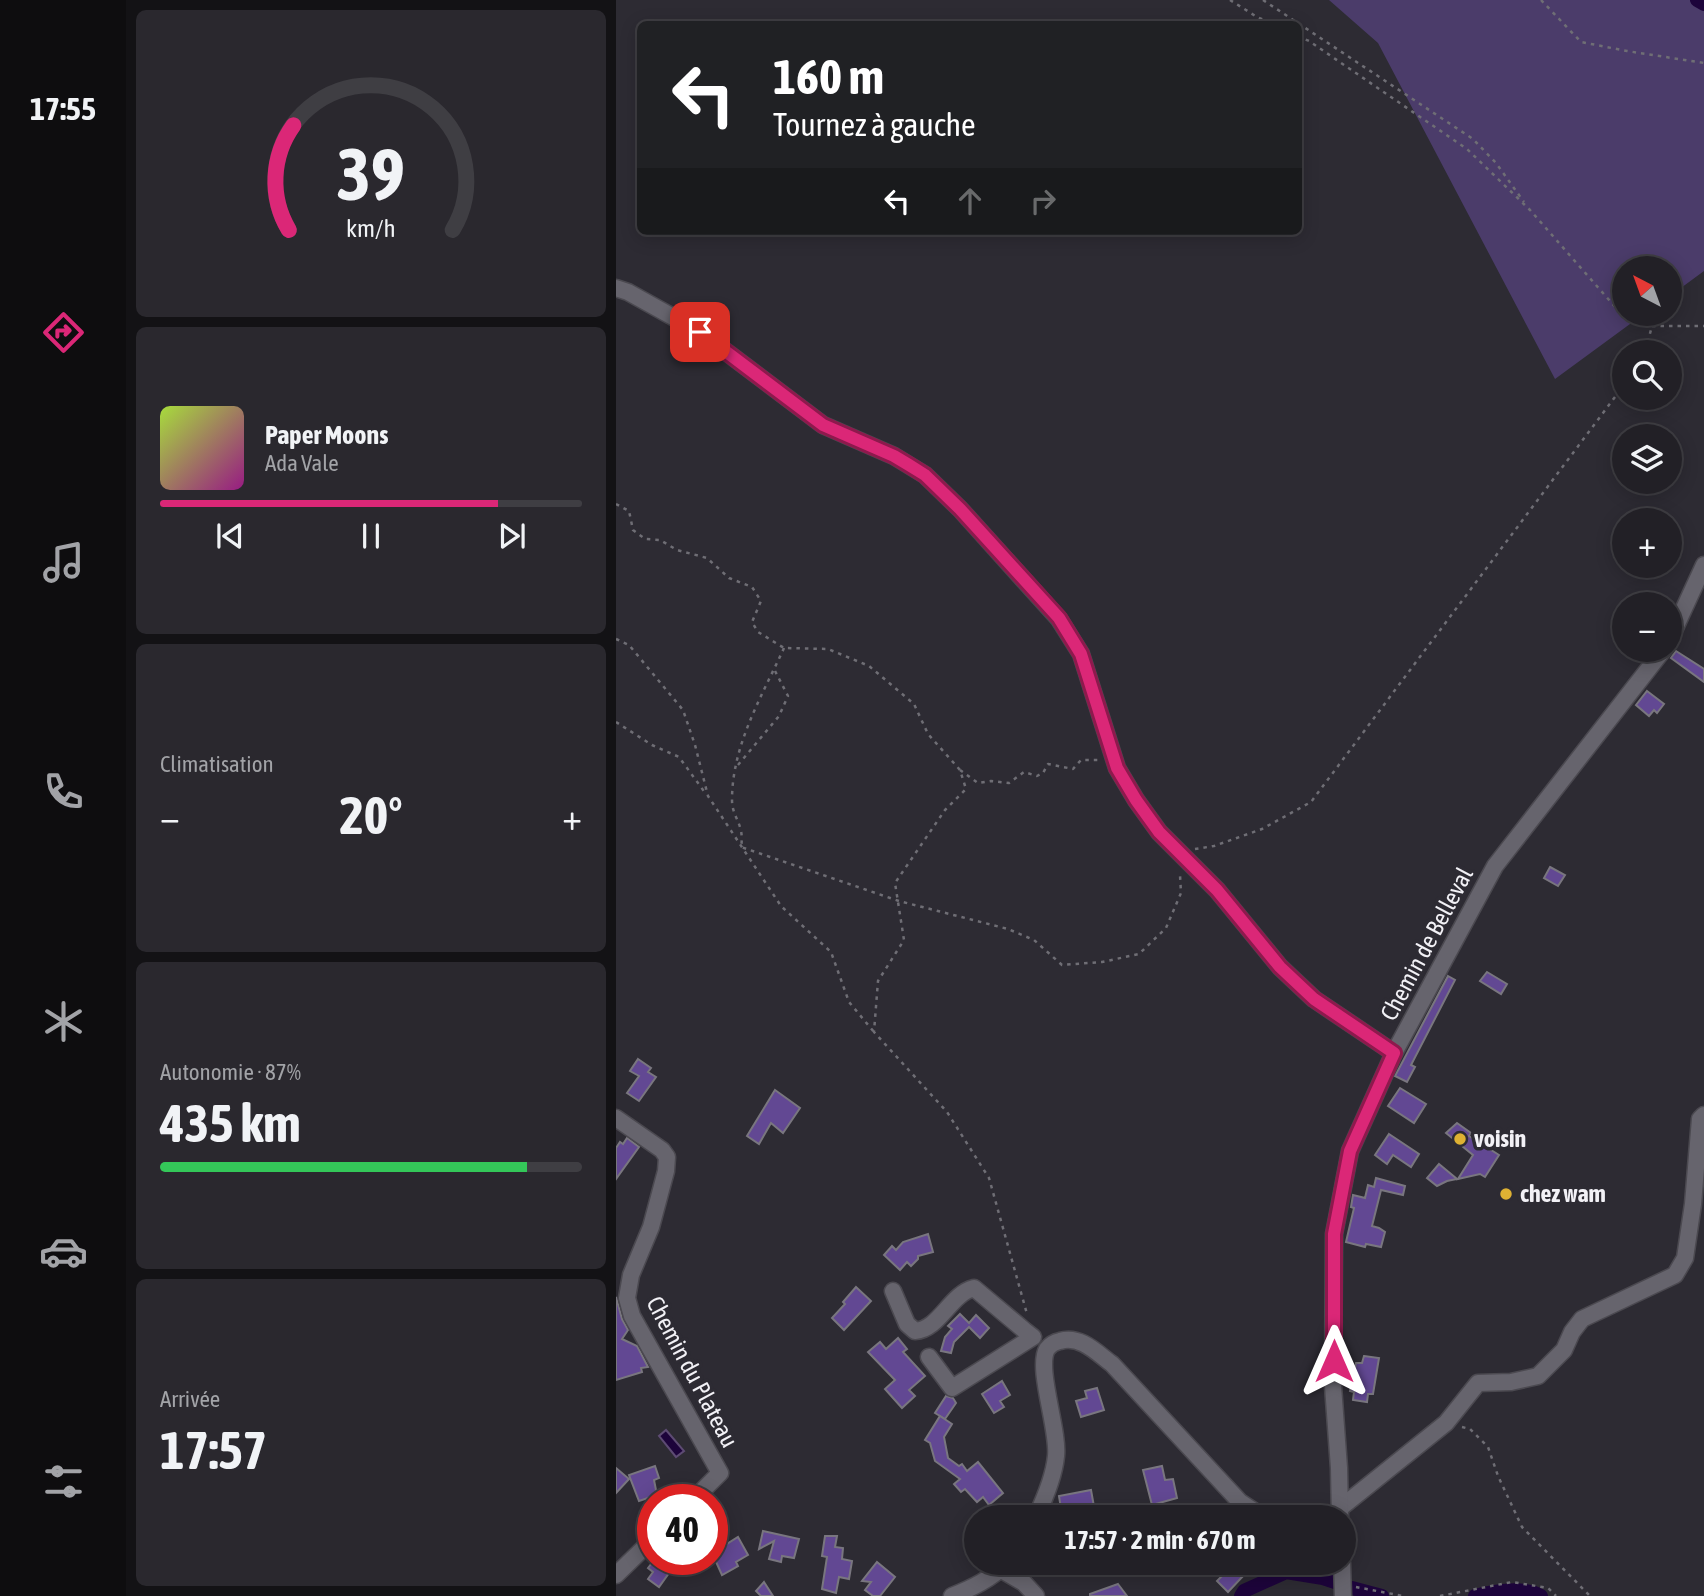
<!DOCTYPE html>
<html lang="fr">
<head>
<meta charset="utf-8">
<style>
	:root { --surface:#222026; --page:#2a282e; --text:#f1f3f6; --muted:#a2a3a7; --line:#3f3e43; --accent:#db2777 }
	body { margin:0; font-family:"Asap Condensed",sans-serif; background:var(--page); color:var(--text); height:100vh; display:flex; flex-direction:column; font-size:26px; white-space:nowrap }
	* { box-sizing:border-box; margin:0 }
	p { font-size:23px; color:var(--muted) }
	.icon { flex:none; width:38px; height:38px; fill:none; stroke:currentColor; stroke-width:2; stroke-linecap:round; stroke-linejoin:round }
	.map { position:relative; flex:1; overflow:hidden }
	.details { display:flex; flex-direction:column; gap:10px; padding:10px; background:#131215; width:490px }
	.details>* { flex:none }
	.hud { position:absolute; left:21px; top:21px; width:665px; height:214px; border-radius:10px; box-shadow:0 4px 18px #0003,0 0 0 2px var(--line); background:#202124; color:#fff; overflow:hidden }
	.needle { width:46px; rotate:319deg }
	.tools { position:absolute; left:996px; top:256px; display:grid; gap:14px }
	.tools a { display:grid; place-items:center; width:70px; height:70px; border-radius:50%; background:var(--surface); box-shadow:0 4px 18px #0003,0 0 0 2px var(--line); font-size:35px }
	.speed { position:absolute; left:21px; top:1484px; display:flex; gap:14px; font-size:35px; font-weight:700; text-align:center }
	.speed>* { display:grid; place-content:center; width:91px; height:91px; border-radius:50%; background:var(--surface); box-shadow:0 4px 18px #0003,0 0 0 2px var(--line); line-height:1 }
	.speed .limit { border:10px solid #d22; background:#fff; color:#111 }
	.pin { position:absolute; display:grid; place-items:center; width:60px; height:60px; color:#fff; margin:-30px; border-radius:14px; box-shadow:0 4px 10px #0006 }
	.me { position:absolute; width:77px; margin:-38px; rotate:0deg; stroke-linejoin:round; filter:drop-shadow(0 0 5px #0008) }
	.turn { display:flex; align-items:center; gap:24px; height:147px; padding:0 21px; font-size:32px }
	.turn .icon { width:91px; height:91px; stroke-width:2.5 }
	.turn b { display:block; font-size:49px; line-height:60px }
	.lanes { display:flex; align-items:center; height:66px; padding:0 21px; background:#0003; justify-content:center; gap:35px; direction:ltr }
	.lanes .off { opacity:.35 }
	.big { font-size:52px; font-weight:700; line-height:1.1 }
	.details .widget { flex:1; display:flex; flex-direction:column; justify-content:center; gap:10px; min-width:0; padding:0 24px; border-radius:10px; background:var(--page) }
	.details .dial { align-items:center; gap:0 }
	.dial svg { height:182px; overflow:visible; fill:none; stroke:var(--line); stroke-width:7; stroke-linecap:round; text-anchor:middle }
	.dial text { fill:var(--text); stroke:none }
	.song { display:flex; align-items:center; gap:21px }
	.cover { width:84px; height:84px; border-radius:10px; background:linear-gradient(135deg,hsl(80 70% 55%),hsl(310 70% 35%)) }
	.played { height:7px; border-radius:4px; background:linear-gradient(90deg,var(--accent) 80%,var(--line) 80%) }
	.keys { display:flex; justify-content:space-around; direction:ltr }
	.heat { display:flex; justify-content:space-between; align-items:center; font-size:38px; direction:ltr }
	.charge { height:10px; border-radius:5px; background:linear-gradient(90deg,#34c759 87%,var(--line) 0) }
	.trip { position:absolute; left:348px; top:1505px; width:392px; height:70px; border-radius:35px; background:var(--surface); box-shadow:0 4px 18px #0003,0 0 0 2px var(--line); font-weight:700; line-height:70px; text-align:center }
	main { display:flex; flex:1; min-height:0 }
	.menu { display:flex; flex-direction:column; width:126px; justify-content:space-around; align-items:center; background:#0e0d0f; color:var(--muted) }
	.menu .icon { width:49px; height:49px }
	.menu .selected { color:var(--accent) }
	.menu b { font-size:32px; color:var(--text) }
	.map>svg:first-child { display:block }
</style>
</head>
<body>
<main>
<nav class="menu">
<b>17:55</b>
<svg class="icon selected" aria-label="directions" viewBox="0 0 24 24"><path d="M12 3l9 9-9 9-9-9zM9 14v-3h6M13 9l2 2-2 2"/></svg>
<svg class="icon" aria-label="music" viewBox="0 0 24 24"><path d="M9 18V5l10-2v13"/><circle cx="6" cy="18" r="3"/><circle cx="16" cy="16" r="3"/></svg>
<svg class="icon" aria-label="phone" viewBox="0 0 24 24"><path d="M5 4h4l2 5-3 2q2 4 5 5l2-3 5 2v4C11 20 4 13 5 4z"/></svg>
<svg class="icon" aria-label="climate" viewBox="0 0 24 24"><path d="M12 3v18M4 7l16 10M4 17L20 7"/></svg>
<svg class="icon" aria-label="car" viewBox="0 0 24 24"><path d="M5 17H2v-5l4-1 3-4h7l3 4 3 1v5h-3M9 17h6M6 11h13"/><circle cx="7" cy="17" r="2"/><circle cx="17" cy="17" r="2"/></svg>
<svg class="icon" aria-label="filters" viewBox="0 0 24 24"><path d="M4 7h16M4 17h16"/><circle cx="9" cy="7" r="2"/><circle cx="15" cy="17" r="2"/></svg>
</nav>
<section class="details">
<div class="widget dial"><svg viewBox="0 0 100 80">
<path d="M14 69A42 42 0 1 1 86 69"/>
<path d="M14 69A42 42 0 0 1 16 23" stroke="#db2777"/>
<text x="50" y="56" font-size="32" font-weight="700">39</text>
<text x="50" y="72" font-size="11">km/h</text>
</svg></div>
<div class="widget">
<div class="song"><i class="cover"></i><div><b>Paper Moons</b><p>Ada Vale</p></div></div>
<div class="played"></div>
<div class="keys"><svg class="icon" aria-label="previous" viewBox="0 0 24 24"><path d="M18 5L8 12l10 7zM5 5v14"/></svg><svg class="icon" aria-label="pause" viewBox="0 0 24 24"><path d="M8 5v14M16 5v14"/></svg><svg class="icon" aria-label="next" viewBox="0 0 24 24"><path d="M6 5l10 7-10 7zM19 5v14"/></svg></div>
</div>
<div class="widget"><p>Climatisation</p>
<div class="heat"><a>−</a><b class="big">20°</b><a>+</a></div>
</div>
<div class="widget"><p>Autonomie · 87%</p><b class="big">435 km</b><div class="charge"></div></div>
<div class="widget"><p>Arrivée</p><b class="big">17:57</b></div>
</section>
<div class="map">
<svg width="1088" height="1596" viewBox="0 0 1088 1596">
	<rect width="100%" height="100%" fill="#2d2b33"/>
	<polygon fill="#4b3c6a" points="713,0 1088,0 1088,271 1054,296 1054,268 1008,268 1008,313 1029,313 939,379 762,43"/>
	<polygon fill="#1d043b" stroke="#5d4b73" stroke-width="2" points="50,1430 68,1451 60,1457 43,1436"/>
	<g fill="none" stroke-linecap="round" stroke-linejoin="round">
		<g stroke="#1d043b" stroke-width="14">
			<polyline points="1081,0 1088,4"/>
			<polyline points="736,1588 766,1596"/>
			<polyline points="625,1596 628,1591 670,1572 707,1578 719,1582"/>
			<path d="M859 1596C876 1591 910 1586 925 1596"/>
		</g>
	</g>
	<g fill="#624893" stroke="#79767f" stroke-width="2">
		<polygon points="1060,651 1088,669 1088,682 1055,658"/>
		<polygon points="1031,691 1048,704 1041,713 1038,710 1033,716 1020,705"/>
		<polygon points="934,867 949,875 942,886 928,878"/>
		<polygon points="871,972 891,984 885,994 864,981"/>
		<polygon points="832,976 839,980 795,1065 799,1067 791,1082 779,1076"/>
		<polygon points="22,1059 35,1068 32,1072 40,1077 23,1101 11,1093 23,1076 14,1071"/>
		<polygon points="784,1088 810,1104 798,1123 772,1106"/>
		<polygon points="159,1090 184,1108 167,1133 155,1123 143,1144 131,1136"/>
		<polygon points="841,1123 855,1133 853,1136 883,1155 869,1177 864,1174 842,1179 857,1155 830,1133"/>
		<polygon points="773,1134 803,1154 795,1167 777,1155 771,1164 759,1155"/>
		<polygon points="11,1138 23,1147 0,1179 0,1148 4,1142 7,1144"/>
		<polygon points="823,1164 841,1179 831,1181 821,1186 811,1178"/>
		<polygon points="760,1178 789,1186 787,1195 765,1190 756,1226 763,1228 769,1232 765,1247 750,1244 749,1247 730,1242 738,1208 735,1207 737,1195 749,1198 752,1185 758,1187"/>
		<polygon points="312,1234 317,1252 302,1256 302,1259 295,1266 291,1262 284,1270 268,1255 276,1246 280,1250 287,1242"/>
		<polygon points="240,1287 255,1301 228,1330 216,1318 229,1304 227,1302"/>
		<polygon points="0,1297 6,1319 12,1330 6,1339 21,1346 32,1367 25,1368 26,1372 0,1380"/>
		<polygon points="344,1314 353,1323 360,1315 373,1328 364,1338 353,1327 338,1342 335,1353 325,1351 329,1337 336,1329 332,1326"/>
		<polygon points="282,1338 291,1349 287,1352 309,1376 293,1390 299,1396 286,1408 269,1389 279,1380 252,1352 264,1342 270,1349"/>
		<polygon points="748,1356 763,1358 757,1394 752,1394 751,1402 737,1400 738,1392 734,1391 740,1363 746,1363"/>
		<polygon points="386,1381 394,1395 384,1401 388,1407 378,1413 366,1394"/>
		<polygon points="481,1388 488,1410 465,1417 460,1401 471,1398 469,1391"/>
		<polygon points="330,1396 337,1398 340,1403 329,1419 319,1413"/>
		<polygon points="324,1416 336,1424 328,1437 332,1458 343,1466 346,1464 351,1471 362,1462 387,1493 373,1505 367,1497 361,1502 349,1489 345,1492 338,1484 344,1479 319,1461 314,1443 309,1440"/>
		<polygon points="39,1466 43,1478 38,1480 41,1495 23,1501 13,1475"/>
		<polygon points="546,1466 549,1480 557,1479 561,1498 536,1505 527,1470"/>
		<polygon points="0,1468 13,1479 0,1493"/>
		<polygon points="475,1490 479,1512 464,1515 464,1512 446,1515 443,1496"/>
		<polygon points="147,1531 183,1539 178,1558 166,1556 165,1562 153,1559 158,1541 143,1549"/>
		<polygon points="209,1536 221,1536 219,1547 227,1548 226,1559 236,1561 233,1579 223,1577 220,1593 206,1589 211,1557 206,1556"/>
		<polygon points="122,1537 132,1555 120,1562 122,1566 106,1575 96,1553 96,1546 106,1540 109,1545"/>
		<polygon points="39,1559 63,1559 43,1587 32,1579 37,1572 32,1568"/>
		<polygon points="261,1562 279,1577 264,1596 257,1596 249,1590 255,1582 246,1581"/>
		<polygon points="594,1563 615,1563 628,1575 612,1592 601,1581 607,1575"/>
		<polygon points="148,1582 157,1596 145,1596 140,1591"/>
		<polygon points="502,1584 511,1596 474,1596 474,1594"/>
	</g>
	<g fill="none" stroke-linecap="round" stroke-linejoin="round">
		<defs>
			<g id="minor">
				<polyline points="0,288 12,292 84,332 207,425 278,456 309,475 344,509 443,619 465,654 501,768 520,800 543,832 601,890 664,967 698,999 778,1053"/>
				<polyline points="1054,639 1088,565"/>
				<polyline points="0,1118 46,1150 51,1157 50,1171 35,1227 15,1275 11,1298 16,1316 104,1473 77,1500"/>
				<path d="M277 1291 291 1324 299 1331C324 1329 334 1294 358 1288L408 1330 417 1337 336 1388 313 1357"/>
				<polyline points="723,1509 830,1423 862,1383 895,1382 922,1376 948,1350 956,1332 966,1319 1059,1275 1069,1258 1077,1204 1084,1119 1088,1115"/>
				<path d="M420 1517C429 1498 438 1477 440 1456 443 1430 420 1368 431 1349 434 1345 439 1342 444 1341 465 1335 481 1353 496 1364L624 1502 647 1517"/>
				<polyline points="724,1517 723,1468 717,1386 718,1234 734,1151 778,1053 879,866 1048,649"/>
				<polyline points="726,1563 727,1596"/>
				<polyline points="384,1569 408,1583 420,1596"/>
				<polyline points="0,1575 37,1539"/>
				<path d="M336 1596C356 1588 375 1579 391 1563"/>
			</g>
		</defs>
		<use href="#minor" stroke="#4b4950" stroke-width="19"/>
		<g stroke="#6f6e75" stroke-width="2.5" stroke-dasharray="3.5 5" stroke-linecap="butt">
			<polyline points="614,0 641,17 657,24"/>
			<polyline points="647,0 857,139 880,163 908,202"/>
			<polyline points="925,0 965,42 1011,51 1088,63"/>
			<polyline points="682,36 693,41 851,149 914,210 1008,317 1036,326 1029,352"/>
			<polyline points="1036,326 1088,326"/>
			<polyline points="0,504 13,511 17,530 29,539 44,540 61,550 91,558 113,578 136,587 145,601 136,622 142,632 168,648 212,649 253,666 298,704 312,734 344,770 350,789 329,810 279,883 288,940 262,981 258,1032 331,1112 373,1178 411,1314"/>
			<polyline points="0,639 13,645 67,710 79,745 92,796 165,906 215,952 233,1002 258,1032"/>
			<path d="M168 648C146 696 116 745 116 800 116 818 129 824 125 847L283 901 392 929 418 940 446 965 486 962 523 954 550 928 565 893 564 875"/>
			<polyline points="0,722 36,745 63,757 90,794"/>
			<polyline points="122,765 163,716 172,696 158,669"/>
			<polyline points="344,770 362,783 375,781 393,783 408,772 421,776 427,773 432,764 457,769 465,760 483,760"/>
			<polyline points="579,849 598,846 646,829 695,802 1008,385"/>
			<polyline points="846,1427 854,1429 872,1447 882,1476 906,1527 974,1596"/>
			<polyline points="740,1587 787,1596"/>
			<polyline points="824,1596 896,1582 932,1588 940,1596"/>
		</g>
		<use href="#minor" stroke="#66646d" stroke-width="16"/>
	</g>
	<g fill="none" stroke-linecap="round" stroke-linejoin="round">
		<defs>
			<polyline id="route" points="84,332 207,425 278,456 293,465 309,475 344,509 443,618 465,654 501,768 520,800 543,832 601,890 664,967 698,999 778,1053 734,1151 718,1234 718,1361"/>
		</defs>
		<use href="#route" stroke="#8e194d" stroke-width="18"/>
		<use href="#route" stroke="#db2777" stroke-width="12"/>
	</g>
	<g fill="#deb133" stroke="#2d2b33" stroke-width="2.5">
		<circle cx="844" cy="1139" r="7"/>
		<circle cx="890" cy="1194" r="7"/>
	</g>
	<g text-anchor="middle" stroke-width="7" stroke-linejoin="round" paint-order="stroke">
		<g font-size="24" fill="#f2f1f6" stroke="#2d2b33">
			<text transform="translate(811 944) rotate(-62)" y="8">Chemin de Belleval</text>
			<text transform="translate(76 1372) rotate(62)" y="8">Chemin du Plateau</text>
		</g>
		<g font-size="24" font-weight="bold" fill="#f2f1f6" stroke="#2d2b33" text-anchor="start">
			<text x="858" y="1147">voisin</text>
			<text x="904" y="1202">chez wam</text>
		</g>
	</g>
</svg>
<div class="tools">
<a><svg class="needle" viewBox="-14 -14 28 28"><path d="M0-13l5 13h-10z" fill="#e53935"/><path d="M0 13l5-13h-10z" fill="#a2a3a7"/></svg></a>
<a><svg class="icon" aria-label="search" viewBox="0 0 24 24"><circle cx="10" cy="10" r="6"/><path d="M15 15l6 6"/></svg></a>
<a><svg class="icon" aria-label="layers" viewBox="0 0 24 24"><path d="M12 4l9 5-9 5-9-5zM3 14l9 5 9-5"/></svg></a>
<a>+</a>
<a>−</a>
</div>
<div class="speed"><div class="limit">40</div></div>
<div class="pin" style="left:84px;top:332px;background:#d93025"><svg class="icon" aria-label="arrive" viewBox="0 0 24 24"><path d="M6 21V4h12l-3 4 3 4H6"/></svg></div>
<svg class="me" style="left:718px;top:1361px" viewBox="-20 -20 40 40"><path d="M0-17L14 15 0 8-14 15z" fill="#db2777" stroke="#fff" stroke-width="4"/></svg>
<div class="trip">17:57 · 2 min · 670 m</div>
<div class="hud">
<div class="turn"><svg class="icon" aria-label="left" viewBox="0 0 24 24"><path d="M17 20v-9H6M10 6l-5 5 5 5"/></svg><div><b>160 m</b>Tournez à gauche</div></div>
<div class="lanes"><svg class="icon" aria-label="left" viewBox="0 0 24 24"><path d="M17 20v-9H6M10 6l-5 5 5 5"/></svg><svg class="icon off" aria-label="ahead" viewBox="0 0 24 24"><path d="M12 20V5M6 11l6-6 6 6"/></svg><svg class="icon off" aria-label="right" viewBox="0 0 24 24"><path d="M7 20v-9h11M14 6l5 5-5 5"/></svg></div>
</div>
</div>
</main>
</body>
</html>
